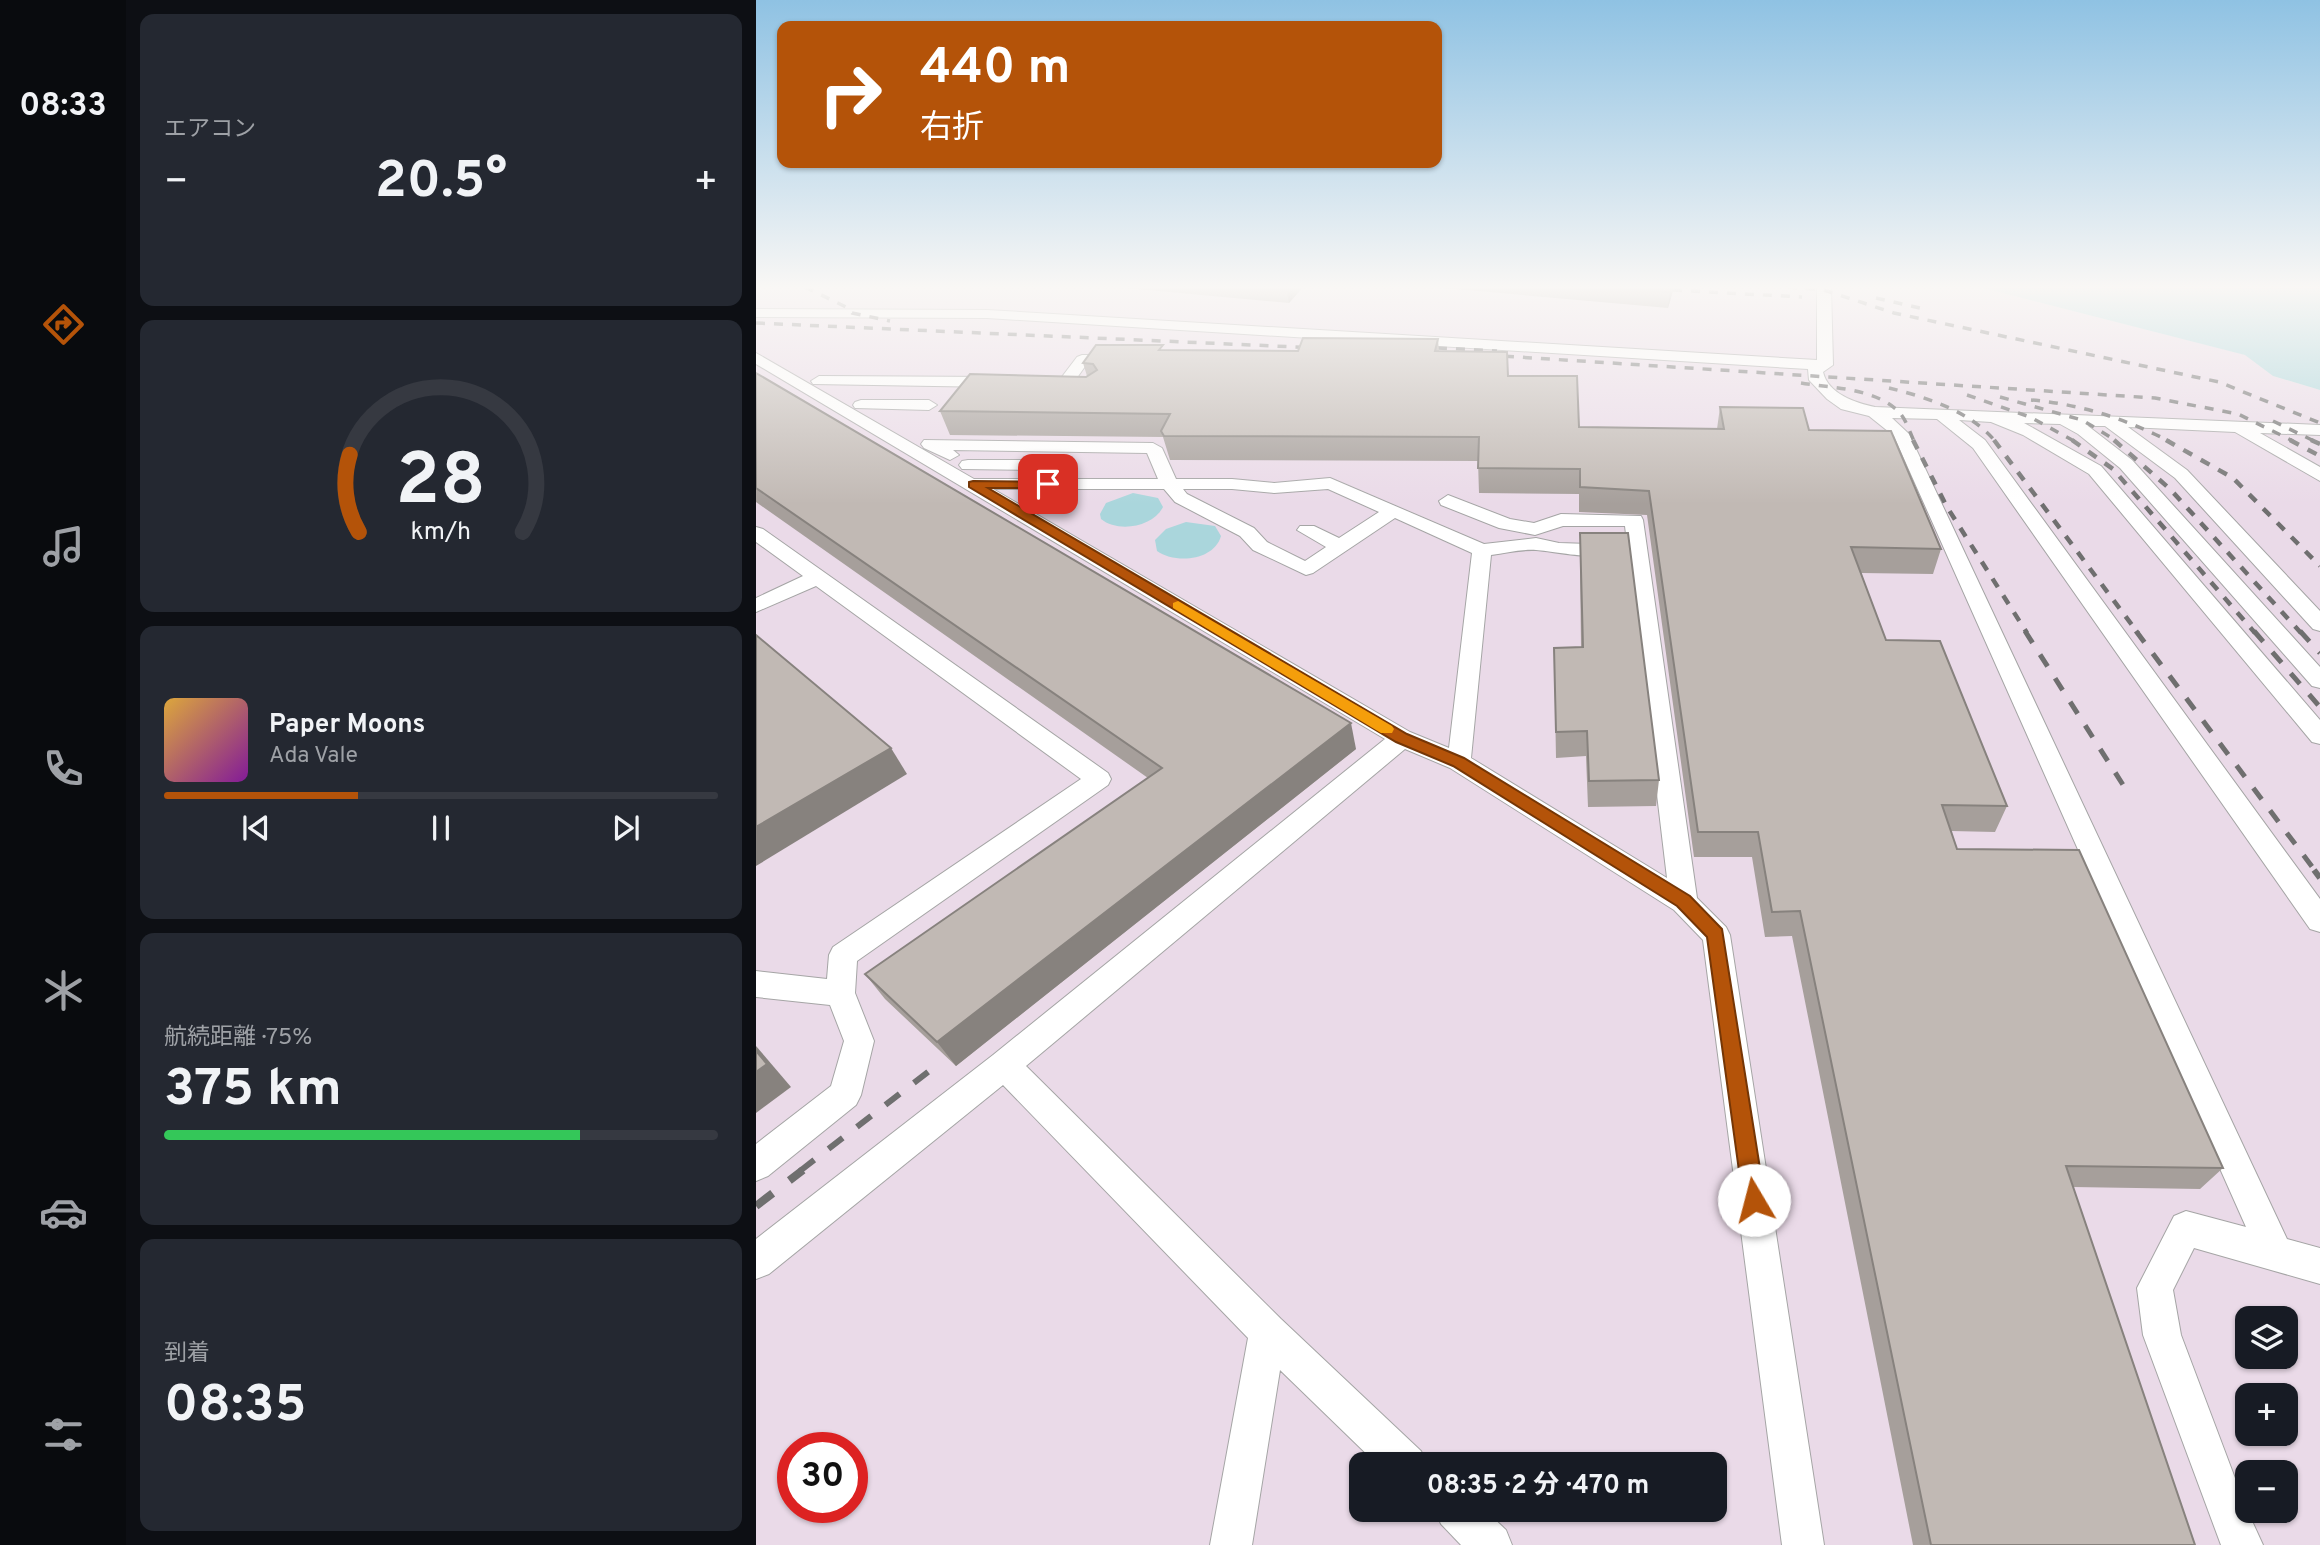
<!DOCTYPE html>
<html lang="ja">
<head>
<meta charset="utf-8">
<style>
	:root { --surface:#171b24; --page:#242831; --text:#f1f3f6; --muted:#9ea1a6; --line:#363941; --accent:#b45309 }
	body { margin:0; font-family:Overpass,"Noto Sans JP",sans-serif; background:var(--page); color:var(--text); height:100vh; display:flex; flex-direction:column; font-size:26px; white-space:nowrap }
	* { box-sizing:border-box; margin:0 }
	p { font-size:23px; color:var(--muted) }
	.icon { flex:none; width:38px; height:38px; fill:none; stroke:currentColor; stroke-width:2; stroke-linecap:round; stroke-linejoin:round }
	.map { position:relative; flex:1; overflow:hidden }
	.panel { display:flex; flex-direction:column; gap:14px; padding:14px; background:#0d0f14; width:630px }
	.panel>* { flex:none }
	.top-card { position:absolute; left:21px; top:21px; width:665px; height:147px; border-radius:14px; box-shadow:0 2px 5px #0004; background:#b45309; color:#fff; overflow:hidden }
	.buttons { position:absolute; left:1479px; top:1306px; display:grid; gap:14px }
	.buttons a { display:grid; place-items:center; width:63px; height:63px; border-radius:14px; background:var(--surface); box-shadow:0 2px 5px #0004; font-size:35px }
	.speed { position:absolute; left:21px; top:1432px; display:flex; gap:14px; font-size:35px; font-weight:700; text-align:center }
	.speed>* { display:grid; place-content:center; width:91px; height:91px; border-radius:50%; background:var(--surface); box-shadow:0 2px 5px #0004; line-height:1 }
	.speed .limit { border:10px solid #d22; background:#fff; color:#111 }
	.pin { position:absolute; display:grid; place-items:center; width:60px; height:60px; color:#fff; margin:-30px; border-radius:14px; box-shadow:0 4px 10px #0006 }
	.me { position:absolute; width:77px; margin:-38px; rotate:352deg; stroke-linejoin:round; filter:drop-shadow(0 0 5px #0008) }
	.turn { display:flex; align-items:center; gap:24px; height:147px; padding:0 28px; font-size:32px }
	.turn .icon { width:91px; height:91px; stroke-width:2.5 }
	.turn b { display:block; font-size:49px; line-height:60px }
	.big { font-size:52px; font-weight:700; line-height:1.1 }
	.panel .card { flex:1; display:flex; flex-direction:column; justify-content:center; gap:10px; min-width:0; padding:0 24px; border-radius:14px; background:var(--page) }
	.panel .dial { align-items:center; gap:0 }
	.dial svg { height:182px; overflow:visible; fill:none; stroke:var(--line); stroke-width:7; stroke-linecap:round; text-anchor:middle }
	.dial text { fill:var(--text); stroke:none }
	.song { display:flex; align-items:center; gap:21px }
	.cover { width:84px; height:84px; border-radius:10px; background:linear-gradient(135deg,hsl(40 70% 55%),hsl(290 70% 35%)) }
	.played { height:7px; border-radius:4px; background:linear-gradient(90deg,var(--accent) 35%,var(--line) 35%) }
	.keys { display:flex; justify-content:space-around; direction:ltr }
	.heat { display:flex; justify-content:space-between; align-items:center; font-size:38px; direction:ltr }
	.charge { height:10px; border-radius:5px; background:linear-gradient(90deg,#34c759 75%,var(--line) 0) }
	.trip { position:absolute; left:593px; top:1452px; width:378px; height:70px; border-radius:14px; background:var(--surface); box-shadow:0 2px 5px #0004; font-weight:700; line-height:70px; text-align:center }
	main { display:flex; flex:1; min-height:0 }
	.dock { display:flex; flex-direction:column; width:126px; justify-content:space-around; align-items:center; background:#090b0e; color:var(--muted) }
	.dock .icon { width:49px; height:49px }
	.dock .selected { color:var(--accent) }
	.dock b { font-size:32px; color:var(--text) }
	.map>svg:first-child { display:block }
</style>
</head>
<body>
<main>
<nav class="dock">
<b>08:33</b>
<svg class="icon selected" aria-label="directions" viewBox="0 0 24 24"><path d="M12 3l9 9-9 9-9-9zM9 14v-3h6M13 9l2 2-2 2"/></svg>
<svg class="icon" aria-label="music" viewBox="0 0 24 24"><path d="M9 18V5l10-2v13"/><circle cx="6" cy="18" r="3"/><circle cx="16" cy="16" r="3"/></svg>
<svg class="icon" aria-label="phone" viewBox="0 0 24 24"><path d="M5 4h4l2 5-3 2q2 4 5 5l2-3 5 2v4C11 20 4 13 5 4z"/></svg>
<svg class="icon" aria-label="climate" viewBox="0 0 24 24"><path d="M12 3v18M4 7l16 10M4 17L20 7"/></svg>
<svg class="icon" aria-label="car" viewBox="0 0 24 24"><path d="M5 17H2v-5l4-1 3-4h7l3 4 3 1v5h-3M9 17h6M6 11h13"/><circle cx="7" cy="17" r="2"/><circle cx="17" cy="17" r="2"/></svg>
<svg class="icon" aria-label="filters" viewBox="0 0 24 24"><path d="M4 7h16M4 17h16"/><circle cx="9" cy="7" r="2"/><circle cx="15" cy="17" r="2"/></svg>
</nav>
<section class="panel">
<div class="card"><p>エアコン</p>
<div class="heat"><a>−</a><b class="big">20.5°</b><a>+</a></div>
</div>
<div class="card dial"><svg viewBox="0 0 100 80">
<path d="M14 69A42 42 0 1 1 86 69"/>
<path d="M14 69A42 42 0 0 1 10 35" stroke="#b45309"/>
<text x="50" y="56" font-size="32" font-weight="700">28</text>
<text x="50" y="72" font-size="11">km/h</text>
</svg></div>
<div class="card">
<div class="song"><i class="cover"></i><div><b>Paper Moons</b><p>Ada Vale</p></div></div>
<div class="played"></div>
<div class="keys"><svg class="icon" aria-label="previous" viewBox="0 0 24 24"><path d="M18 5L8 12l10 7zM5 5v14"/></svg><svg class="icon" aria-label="pause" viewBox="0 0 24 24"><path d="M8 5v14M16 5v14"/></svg><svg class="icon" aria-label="next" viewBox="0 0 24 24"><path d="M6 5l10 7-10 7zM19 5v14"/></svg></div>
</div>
<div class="card"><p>航続距離 · 75%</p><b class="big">375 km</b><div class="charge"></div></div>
<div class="card"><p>到着</p><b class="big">08:35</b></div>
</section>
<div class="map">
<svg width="1564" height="1545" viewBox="0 0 1564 1545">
	<rect width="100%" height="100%" fill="#f1ede8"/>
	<path fill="#eadae8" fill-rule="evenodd" d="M0 287H1223L1490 355 1517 376 1564 390V1545H0ZM1491 1318H1530V1356H1491ZM1491 1395H1530V1433H1491ZM37 1447H96V1507H37ZM606 1465H959V1510H606ZM1491 1472H1530V1510H1491Z"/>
	<g fill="#aad6dc">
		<polygon points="1223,287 1564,287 1564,390 1517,376 1489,355"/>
		<path d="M377 493 402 498 407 507C397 527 362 533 345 519L344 514 350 503Z"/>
		<path d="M430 522 459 526 465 536C458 561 419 564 401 551L399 540 410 529Z"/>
	</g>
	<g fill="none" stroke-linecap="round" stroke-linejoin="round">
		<defs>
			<g id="minor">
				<path d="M1061 287H1075L1077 365 1067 372C1072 394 1100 403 1119 407L1564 425V435L1504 433 1564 467V481L1479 432 1372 427 1431 470 1564 611V631L1557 629 1419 478 1349 426H1332L1376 460 1564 667V688L1556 686 1364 468 1322 434 1304 424 1268 423 1345 466 1564 720V744L1556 742 1333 474 1267 435 1235 422 1203 420 1229 440 1564 899V932L1554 929 1217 448 1181 419 1136 418 1153 434 1531 1239 1564 1248V1284L1438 1248 1417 1290 1425 1335 1491 1510 1507 1545H1465L1387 1335 1381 1288 1418 1216 1430 1211 1490 1227 1138 436 1113 416 1085 409 1071 399 1053 380 1052 369 231 318 0 317V309L231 310 1061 360Z"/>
				<path d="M0 353 218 479H402L391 453 197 450 203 455 194 460 168 448 165 444 168 440 397 443 406 448 420 479H476L518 483 574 478 728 544 780 538 803 543 864 545 867 549C854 564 798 551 780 550 766 549 750 553 735 555L715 758 911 878 869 526H807L779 535 743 528 685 505 683 501 692 495 754 519 778 523 805 514 885 516 887 520 941 898 970 927 974 935 1068 1545H1026L947 940 918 910 694 768 649 749 270 1066 525 1319 665 1451 671 1465H622L524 1370 496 1545H454L492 1338 247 1085 13 1274 0 1279V1239L237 1055 629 739 0 364ZM237 489H408L419 502 484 536 497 550 550 575 557 573 639 518 716 553 693 748 654 732ZM427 489H476L518 493 572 489 623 512 583 538 558 526H544L541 530 570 547 549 561 511 542 498 528 431 494Z"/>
				<polygon points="326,355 363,355 371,360 363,365 330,365 318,382 318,387 332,389 334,392 332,395 304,395 302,382 321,357"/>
				<polygon points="63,376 239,377 247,382 239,387 57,384 55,381"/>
				<polygon points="105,400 173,400 181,405 173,410 99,408 97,405 99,402"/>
				<polygon points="212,460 280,460 289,465 280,470 206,469 203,465 206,461"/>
				<polygon points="0,527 7,529 352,773 355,779 352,785 101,961 99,993 118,1041 105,1095 100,1105 12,1176 0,1181 0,1144 75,1086 88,1041 74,1005 0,997 0,971 71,979 73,955 77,947 325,779 60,586 0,612 0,598 47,576 0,542"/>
				<polygon points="679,1510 729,1510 750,1530 756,1545 705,1545 685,1524"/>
			</g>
		</defs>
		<use href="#minor" stroke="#a5a5a5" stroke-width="2"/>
		<use href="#minor" fill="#fff" fill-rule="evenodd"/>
		<g stroke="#6f6f6f" stroke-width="3.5" stroke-dasharray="9 9" stroke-linecap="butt">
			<polyline points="49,287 92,308 96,313 134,321"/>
			<polyline points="1032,287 1068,290 1138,313 1463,382 1564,423"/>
			<polyline points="917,290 1046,297"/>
			<polyline points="1120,298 1168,309"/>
			<polyline points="0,323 563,348"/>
			<polyline points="664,347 741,351"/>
			<polyline points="731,355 1399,398 1482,414 1537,441"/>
			<path d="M1045 383C1076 388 1119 388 1143 412 1150 419 1154 433 1158 441"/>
			<path d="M1133 388C1170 397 1214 411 1239 441"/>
			<polyline points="1211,395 1274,417 1318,441"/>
			<polyline points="1244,397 1326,420 1361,441"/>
			<path d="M1275 400C1325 404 1369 419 1413 441"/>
			<polyline points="1517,421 1558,441"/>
		</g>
		<g stroke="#6f6f6f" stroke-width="4.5" stroke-dasharray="10 10" stroke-linecap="butt">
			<polyline points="1157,440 1191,507 1271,633"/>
			<polyline points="1238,440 1382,633"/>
			<polyline points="1316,440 1357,469 1499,633"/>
			<polyline points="1358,440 1414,489 1545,633"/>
			<polyline points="1410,440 1477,478 1564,566"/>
			<polyline points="1534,440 1564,456"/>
			<polyline points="1555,440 1564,444"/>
		</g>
		<g stroke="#6f6f6f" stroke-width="5" stroke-dasharray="14 14" stroke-linecap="butt">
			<polyline points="1269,631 1369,788"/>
			<polyline points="1380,631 1560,872"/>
			<polyline points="1498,631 1564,707"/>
			<polyline points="1544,631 1564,653"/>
		</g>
		<g stroke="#6f6f6f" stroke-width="6" stroke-dasharray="18 18" stroke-linecap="butt">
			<polyline points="1558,870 1564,878"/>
			<polyline points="44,1171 181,1065"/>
		</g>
		<polyline stroke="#6f6f6f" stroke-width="8" stroke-dasharray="21 21" stroke-linecap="butt" points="0,1206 47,1170"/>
	</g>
	<g fill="#a69f9b">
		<polygon points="359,287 547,287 533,303"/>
		<polygon points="676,287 918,287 912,308"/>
		<polygon points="682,339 683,351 752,376 823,427 961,429 964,407 1053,430 1185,549 1177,574 1105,573 1130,640 1251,806 1239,832 1195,831 1201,849 1467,1168 1444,1189 1317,1187 1439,1545 1157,1545 1036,936 1009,937 996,857 938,857 891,515 823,512 823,494 723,493 722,461 414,460 407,437 194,435 184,411 331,376 327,363 408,350 542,351"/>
		<polygon points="0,373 600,749 200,1066 129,999 109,974 392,778 0,502"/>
		<polygon points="824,533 903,780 900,806 832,807 830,756 800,758 798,648 825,647 824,558"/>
	</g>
	<g fill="#87827e">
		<polygon points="530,287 547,287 533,303"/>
		<polygon points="915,287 918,287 912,308 914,292"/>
		<polygon points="595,723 600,749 200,1066 181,1042"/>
		<polygon points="135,748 151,774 0,866 0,827"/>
		<polygon points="0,1046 35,1087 0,1113"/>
	</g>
	<g fill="#c1b9b4" stroke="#87827e" stroke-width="2">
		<polygon points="864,287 915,287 914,292"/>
		<polygon points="547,338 682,339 679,351 751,352 752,376 821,376 823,427 968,429 964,407 1047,408 1053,430 1135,431 1185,549 1095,547 1130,640 1184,641 1251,806 1186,805 1201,849 1323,850 1467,1168 1310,1166 1439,1545 1175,1545 1044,911 1016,912 1002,832 942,832 893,491 824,487 824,469 722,468 723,437 408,436 405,431 414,414 184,411 214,374 330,377 341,370 337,364 327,363 340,345 407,345 403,350 542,351"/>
		<polygon points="0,373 595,723 181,1042 109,974 406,768 0,488"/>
		<polygon points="824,533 872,533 903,780 833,781 831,731 800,732 798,648 827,647"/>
		<polygon points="0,635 135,748 0,827"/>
		<polygon points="0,1051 11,1064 0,1072"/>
	</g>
	<linearGradient id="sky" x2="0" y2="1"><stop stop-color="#8fc2e3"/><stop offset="0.57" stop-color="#f9f7f5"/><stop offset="1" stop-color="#f9f7f5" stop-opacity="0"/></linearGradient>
	<rect width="1564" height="504" fill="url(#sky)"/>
	<polygon fill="#b45309" stroke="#753606" stroke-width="2" points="217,481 296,482 297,484 292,488 232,488 651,734 708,758 934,896 966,929 1009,1200 1006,1208 998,1211 990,1208 987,1200 951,937 921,906 697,766 640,742 213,487 213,482"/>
	<polygon fill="#f59e0b" points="422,601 636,726 638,729 636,733 625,733 417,608 417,603"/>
</svg>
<div class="buttons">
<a><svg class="icon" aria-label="layers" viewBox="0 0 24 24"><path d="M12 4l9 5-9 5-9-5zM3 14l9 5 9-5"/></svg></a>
<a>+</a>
<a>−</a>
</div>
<div class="speed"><div class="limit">30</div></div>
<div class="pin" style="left:292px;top:484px;background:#d93025"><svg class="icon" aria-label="arrive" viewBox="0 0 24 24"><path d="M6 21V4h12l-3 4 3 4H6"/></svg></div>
<svg class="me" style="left:998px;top:1200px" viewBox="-20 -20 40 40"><circle r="19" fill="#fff"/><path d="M0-13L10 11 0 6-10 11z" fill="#b45309"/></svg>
<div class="trip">08:35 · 2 分 · 470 m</div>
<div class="top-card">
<div class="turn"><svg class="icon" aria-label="right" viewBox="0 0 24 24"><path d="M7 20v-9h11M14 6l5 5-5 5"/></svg><div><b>440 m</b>右折</div></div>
</div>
</div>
</main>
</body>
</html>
